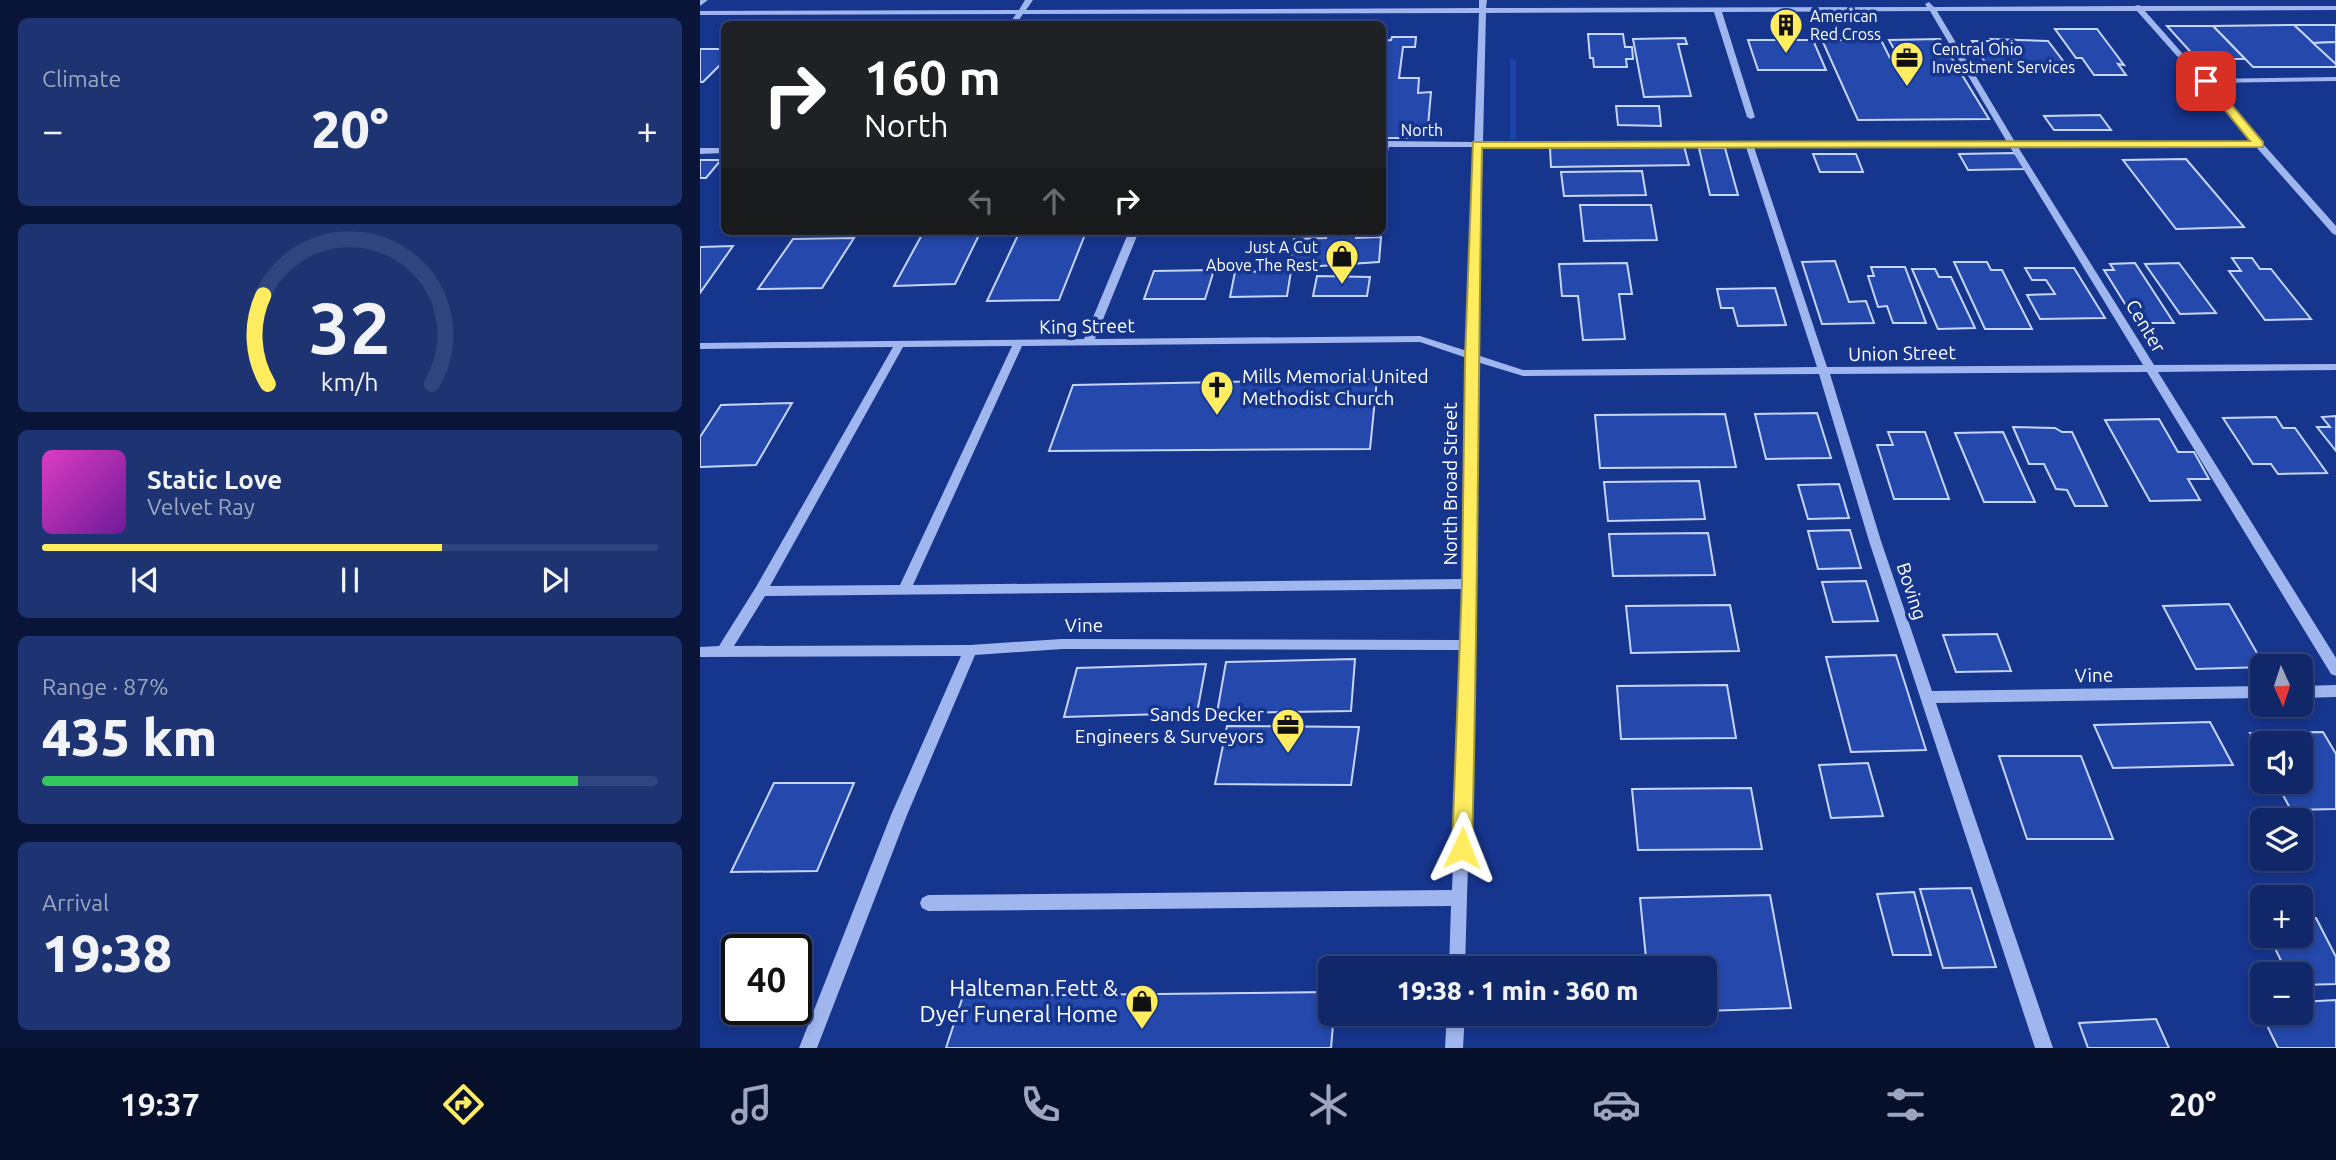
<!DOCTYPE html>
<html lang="en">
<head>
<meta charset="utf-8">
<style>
	:root { --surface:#10286a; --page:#1e3472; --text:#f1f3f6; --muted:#9ca6c1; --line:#30447e; --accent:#ffed5f }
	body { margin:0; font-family:Ubuntu,sans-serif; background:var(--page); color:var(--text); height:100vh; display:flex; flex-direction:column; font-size:26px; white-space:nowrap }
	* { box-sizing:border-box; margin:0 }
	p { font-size:23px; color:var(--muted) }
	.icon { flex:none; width:38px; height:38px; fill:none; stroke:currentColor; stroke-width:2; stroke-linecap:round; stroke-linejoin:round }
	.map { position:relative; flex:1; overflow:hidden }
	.panel { display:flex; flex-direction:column; gap:18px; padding:18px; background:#09163a; width:700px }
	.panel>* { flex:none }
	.top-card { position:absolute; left:21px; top:21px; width:665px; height:214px; border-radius:10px; box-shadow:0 4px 10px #0003,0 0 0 2px var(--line); background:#202124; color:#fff; overflow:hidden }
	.needle { width:46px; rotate:177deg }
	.buttons { position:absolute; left:1550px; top:654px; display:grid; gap:14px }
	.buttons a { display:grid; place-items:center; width:63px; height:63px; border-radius:10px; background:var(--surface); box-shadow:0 4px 10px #0003,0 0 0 2px var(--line); font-size:35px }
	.speed { position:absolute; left:21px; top:934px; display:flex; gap:14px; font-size:35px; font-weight:700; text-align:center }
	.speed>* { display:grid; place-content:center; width:91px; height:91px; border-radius:50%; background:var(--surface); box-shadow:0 4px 10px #0003,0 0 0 2px var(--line); line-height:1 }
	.speed .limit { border:4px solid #111; border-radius:10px; background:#fff; color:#111 }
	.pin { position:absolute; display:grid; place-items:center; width:60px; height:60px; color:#fff; margin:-30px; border-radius:14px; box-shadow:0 4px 10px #0006 }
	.me { position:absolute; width:77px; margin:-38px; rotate:2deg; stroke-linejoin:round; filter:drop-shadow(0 0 5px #0008) }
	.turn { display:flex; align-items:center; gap:24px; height:147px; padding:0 28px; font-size:32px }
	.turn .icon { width:91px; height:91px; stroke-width:2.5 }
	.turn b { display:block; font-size:49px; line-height:60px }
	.lanes { display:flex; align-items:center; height:66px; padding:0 28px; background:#0003; justify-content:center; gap:35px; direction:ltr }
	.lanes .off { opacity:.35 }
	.big { font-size:52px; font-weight:800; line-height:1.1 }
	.panel .card { flex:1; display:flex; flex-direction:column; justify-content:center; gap:10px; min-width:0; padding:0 24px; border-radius:10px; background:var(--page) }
	.panel .dial { align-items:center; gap:0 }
	.dial svg { height:182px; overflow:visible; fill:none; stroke:var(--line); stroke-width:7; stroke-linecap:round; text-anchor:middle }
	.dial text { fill:var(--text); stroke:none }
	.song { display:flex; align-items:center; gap:21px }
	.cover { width:84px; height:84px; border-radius:10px; background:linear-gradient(135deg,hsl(310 70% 55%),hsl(280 70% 35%)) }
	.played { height:7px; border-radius:4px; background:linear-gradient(90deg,var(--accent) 65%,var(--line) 65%) }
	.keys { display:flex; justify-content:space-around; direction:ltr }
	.heat { display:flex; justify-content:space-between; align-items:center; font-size:38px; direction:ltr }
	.charge { height:10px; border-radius:5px; background:linear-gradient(90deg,#34c759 87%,var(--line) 0) }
	.trip { position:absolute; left:618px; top:956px; width:399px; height:70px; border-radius:10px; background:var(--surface); box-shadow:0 4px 10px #0003,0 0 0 2px var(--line); font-weight:800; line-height:70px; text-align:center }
	.menu { display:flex; height:112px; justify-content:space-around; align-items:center; background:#06102a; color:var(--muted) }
	.menu .icon { width:49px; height:49px }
	.menu .on { color:var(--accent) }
	.menu b { font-size:32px; color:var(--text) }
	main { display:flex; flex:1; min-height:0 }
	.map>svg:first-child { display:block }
</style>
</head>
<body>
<main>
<section class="panel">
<div class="card"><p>Climate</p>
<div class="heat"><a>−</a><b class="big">20°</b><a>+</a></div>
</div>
<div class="card dial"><svg viewBox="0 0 100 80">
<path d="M14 69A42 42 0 1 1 86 69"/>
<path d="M14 69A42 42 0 0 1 12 30" stroke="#ffed5f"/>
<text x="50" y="56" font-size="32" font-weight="700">32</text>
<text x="50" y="72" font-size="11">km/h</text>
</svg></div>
<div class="card">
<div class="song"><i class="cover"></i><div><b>Static Love</b><p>Velvet Ray</p></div></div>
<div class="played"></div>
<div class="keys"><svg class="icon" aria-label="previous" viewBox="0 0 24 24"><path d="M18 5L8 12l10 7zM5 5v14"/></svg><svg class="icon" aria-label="pause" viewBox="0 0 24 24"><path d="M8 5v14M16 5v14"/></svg><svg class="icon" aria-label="next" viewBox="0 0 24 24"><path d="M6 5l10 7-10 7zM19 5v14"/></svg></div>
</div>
<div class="card"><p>Range · 87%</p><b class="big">435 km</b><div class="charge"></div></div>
<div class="card"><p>Arrival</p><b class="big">19:38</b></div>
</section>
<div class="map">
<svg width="1636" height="1048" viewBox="0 0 1636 1048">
	<rect width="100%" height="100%" fill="#16358d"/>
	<polygon fill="#1e43a7" points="810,59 816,59 816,140 810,139"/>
	<g fill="#2448ac" stroke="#c6d5fb" stroke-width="2">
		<polygon points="1594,25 1636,25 1636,42 1613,43"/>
		<polygon points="1594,25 1636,64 1636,67 1553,67 1513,26"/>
		<polygon points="1467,26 1513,26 1545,59 1497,59"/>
		<polygon points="1355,29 1397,29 1424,65 1418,64 1426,75 1394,75 1382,58 1376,58"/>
		<polygon points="888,34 923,34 925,47 932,47 933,59 926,59 927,67 894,67 893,58 890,58"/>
		<polygon points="692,37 716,37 715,47 703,47 699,78 719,78 718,93 731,92 728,126 714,126 714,138 682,138 682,41 691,40"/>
		<polygon points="985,38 987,44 978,44 991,96 944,97 933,39"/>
		<polygon points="1240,39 1289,119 1158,120 1122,40 1181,40 1190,58 1199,58 1189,40"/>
		<polygon points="1291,39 1348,41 1367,66 1288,67 1272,41 1293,41"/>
		<polygon points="1048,40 1113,40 1126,70 1058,70"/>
		<polygon points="1636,42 1636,64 1613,43"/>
		<polygon points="0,49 24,49 24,61 3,82 0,82"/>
		<polygon points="916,106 959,106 961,126 918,125"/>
		<polygon points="1400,115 1411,130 1354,130 1344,116"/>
		<polygon points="984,146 989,165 851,167 850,148"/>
		<polygon points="999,148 1025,148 1038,195 1010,195"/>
		<polygon points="1315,153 1325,169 1268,170 1259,154"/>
		<polygon points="1113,154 1156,154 1163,172 1120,172"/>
		<polygon points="1486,159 1544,227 1476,229 1423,160"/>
		<polygon points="0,160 21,160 6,178 0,178"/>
		<polygon points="942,171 946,195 864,196 861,172"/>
		<polygon points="880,205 951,205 957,240 884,241"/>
		<polygon points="224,231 281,231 255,284 194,286"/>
		<polygon points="632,231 652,231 657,233 656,238 681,237 679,262 620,266 597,265 598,261 590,262 594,239 626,238 627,233"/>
		<polygon points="386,232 359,300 287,301 319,233"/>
		<polygon points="154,238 122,288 58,289 93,239"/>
		<polygon points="33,246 0,293 0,247"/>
		<polygon points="1532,258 1552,258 1560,269 1571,269 1611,319 1565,320 1529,271 1541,271"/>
		<polygon points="1135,261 1149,302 1166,301 1174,323 1122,324 1102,262"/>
		<polygon points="1254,262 1287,262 1291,270 1302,270 1332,329 1285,329"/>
		<polygon points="927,263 932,294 919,294 925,339 883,340 878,296 862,296 859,264"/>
		<polygon points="1435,263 1474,323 1437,323 1404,270 1414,270 1410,264"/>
		<polygon points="1479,263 1516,313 1480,314 1445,264"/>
		<polygon points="1171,267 1205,267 1226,323 1193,323 1187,306 1178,307 1168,276 1174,276"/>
		<polygon points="1325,268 1374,268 1405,318 1340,319 1327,295 1355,294 1346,280 1332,280"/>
		<polygon points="1212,269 1235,269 1239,277 1251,277 1275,328 1238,329"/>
		<polygon points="514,270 505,299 444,299 454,271"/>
		<polygon points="591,271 587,296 530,297 535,272"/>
		<polygon points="617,276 670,277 667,296 613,296"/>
		<polygon points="1075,288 1086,325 1038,326 1033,308 1021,308 1017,289"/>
		<polygon points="677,379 670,449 349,451 373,385"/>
		<polygon points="92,403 56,465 0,467 0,437 21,405"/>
		<polygon points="1117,413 1131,458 1066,459 1055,414"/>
		<polygon points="1025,414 1036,467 900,468 895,415"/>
		<polygon points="1636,416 1636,451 1617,427 1630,427 1622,417"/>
		<polygon points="1576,417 1583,428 1595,428 1627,473 1578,474 1571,464 1553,464 1523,418"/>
		<polygon points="1459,419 1478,452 1494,452 1509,479 1488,479 1500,500 1450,501 1405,420"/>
		<polygon points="1313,427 1355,428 1362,432 1372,432 1407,506 1375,506 1367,490 1356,489 1344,464 1329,464"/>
		<polygon points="1188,432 1225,432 1249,499 1194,499 1177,445 1193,445"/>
		<polygon points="1303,432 1335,502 1284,502 1255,433"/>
		<polygon points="999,481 1005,519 908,521 904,482"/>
		<polygon points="1139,484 1149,518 1108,519 1098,485"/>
		<polygon points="1150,530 1161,568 1118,569 1108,531"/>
		<polygon points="1008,533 1015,575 913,576 909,534"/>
		<polygon points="1166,581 1178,621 1133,622 1122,582"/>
		<polygon points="1529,604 1565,667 1496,669 1463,606"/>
		<polygon points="1030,605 1039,651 931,653 926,606"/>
		<polygon points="1297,634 1311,671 1256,672 1243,635"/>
		<polygon points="1196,655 1226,750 1151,752 1126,657"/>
		<polygon points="655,659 651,711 517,713 526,662"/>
		<polygon points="506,664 497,713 364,717 377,668"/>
		<polygon points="1027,685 1036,738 921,739 917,686"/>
		<polygon points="1510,722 1533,765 1413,768 1394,725"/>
		<polygon points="527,726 659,727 651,785 515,784"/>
		<polygon points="1623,732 1636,754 1636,809 1591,810 1576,782 1601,782 1601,744 1563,744 1563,757 1550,733"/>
		<polygon points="1299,756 1381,756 1413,839 1327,839"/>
		<polygon points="1168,763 1183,816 1131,818 1119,765"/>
		<polygon points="74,783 154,783 117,871 31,872"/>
		<polygon points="1051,788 1062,849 938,850 932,789"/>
		<polygon points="1271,888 1296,967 1243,968 1220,889"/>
		<polygon points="1214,892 1231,955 1193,955 1177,894"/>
		<polygon points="1070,895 1091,1008 1004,1011 1004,968 947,968 940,898"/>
		<polygon points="1616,918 1636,957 1636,984 1601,985 1601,975 1588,975 1569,936 1601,936 1601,919"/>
		<polygon points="630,992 630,1013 634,1013 631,1048 246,1048 263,996"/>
		<polygon points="1636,1000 1636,1048 1578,1048 1557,1005 1563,1004 1563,1013 1601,1013 1601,1002"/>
		<polygon points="1456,1019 1469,1048 1388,1048 1379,1023"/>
	</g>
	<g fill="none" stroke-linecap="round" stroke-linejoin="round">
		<g fill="#a0b6ef" fill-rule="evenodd">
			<polygon points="0,0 8,0 0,6"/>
			<path d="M325 0H333L326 10 779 8V0H787L786 8 1227 7 1225 4 1229 2 1234 7 1435 6 1438 5 1441 6H1636V10L1445 11 1505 79 1636 77V81L1509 83 1636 226V235L1633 234 1557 148 1318 147 1454 365 1636 364V370L1458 372 1636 658V676L1631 674 1447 372 1130 374 1181 541 1232 691 1563 686V698L1236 703 1353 1048H1335L1169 541 1119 374 823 376 777 362 776 584 765 968H749L751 906 228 911 222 908 220 903 222 898 228 895 752 890 761 650 362 649 275 655 207 815 117 1048H99L191 815 261 656 0 657V647L19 646 56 587 193 347 0 349V343L384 339 429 231H439L395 339 720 336 767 351 774 147H689L686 160 682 162V141L774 142 779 13 323 14 316 24H309L316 14 0 15V11L319 10ZM1230 11 1307 142H783L786 13 1014 12 1047 117 1051 119 1055 117 1022 12ZM1237 11H1437L1553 142H1315ZM783 147H1046L1117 367 823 370 777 355ZM1054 147H1310L1443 365 1127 367ZM720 342 767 358 764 579 213 585 322 346ZM312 346 200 585 70 586 203 347ZM763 589 761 640 362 639 270 645 34 646 65 596Z"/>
			<polygon points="0,148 24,148 24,153 0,154"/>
			<polygon points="1636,685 1636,697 1601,698 1601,686"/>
			<polygon points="747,1013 765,1013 763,1048 745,1048"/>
		</g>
	</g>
	<path fill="#ffed5f" stroke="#a69a3e" stroke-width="2" d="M1503 79H1510L1563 142V147L782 148C778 381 778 614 772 848L769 854 762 857 755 854 752 848 762 584 765 357 773 142 1550 141 1503 83Z"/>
	<defs>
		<symbol id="building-pin" viewBox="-11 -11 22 30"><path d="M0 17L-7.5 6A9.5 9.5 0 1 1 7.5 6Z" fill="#ffed5f" stroke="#16358d"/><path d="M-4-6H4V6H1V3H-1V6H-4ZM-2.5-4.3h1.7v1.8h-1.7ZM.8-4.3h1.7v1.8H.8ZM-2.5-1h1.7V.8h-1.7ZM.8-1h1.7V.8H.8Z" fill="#111"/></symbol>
		<symbol id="office-pin" viewBox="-11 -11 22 30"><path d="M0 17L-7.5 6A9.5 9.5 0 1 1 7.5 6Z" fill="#ffed5f" stroke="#16358d"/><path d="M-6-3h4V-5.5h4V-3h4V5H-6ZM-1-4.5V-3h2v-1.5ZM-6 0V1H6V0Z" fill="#111"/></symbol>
		<symbol id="shop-pin" viewBox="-11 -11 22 30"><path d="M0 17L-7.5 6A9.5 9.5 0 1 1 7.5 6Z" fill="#ffed5f" stroke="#16358d"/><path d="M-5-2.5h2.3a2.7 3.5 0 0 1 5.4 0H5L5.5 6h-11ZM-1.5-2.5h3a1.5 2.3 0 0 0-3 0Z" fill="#111"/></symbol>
		<symbol id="church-pin" viewBox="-11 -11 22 30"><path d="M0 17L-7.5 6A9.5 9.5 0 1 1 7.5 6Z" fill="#ffed5f" stroke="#16358d"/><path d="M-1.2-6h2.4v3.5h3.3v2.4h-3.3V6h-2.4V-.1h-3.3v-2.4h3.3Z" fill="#111"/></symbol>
	</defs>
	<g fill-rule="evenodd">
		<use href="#building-pin" x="1067" y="6" width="38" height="52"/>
		<use href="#office-pin" x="1188" y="39" width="38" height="52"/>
		<use href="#shop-pin" x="623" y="237" width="38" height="52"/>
		<use href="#church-pin" x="498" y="368" width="38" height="52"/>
		<use href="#office-pin" x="569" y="706" width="38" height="52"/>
		<use href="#shop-pin" x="423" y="982" width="38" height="52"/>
	</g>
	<g text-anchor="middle" stroke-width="7" stroke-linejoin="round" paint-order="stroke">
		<g font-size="16" fill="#fff" stroke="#16358d" text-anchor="start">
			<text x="1110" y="22">American<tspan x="1110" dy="18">Red Cross</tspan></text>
			<text x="1232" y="55">Central Ohio<tspan x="1232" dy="18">Investment Services</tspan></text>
			<text x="618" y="253" text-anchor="end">Just A Cut<tspan x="618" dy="18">Above The Rest</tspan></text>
		</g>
		<g font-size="16" fill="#fff" stroke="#16358d">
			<text x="722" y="136">North</text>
		</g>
		<g font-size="19" fill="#fff" stroke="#16358d">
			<text transform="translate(387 326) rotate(-1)" y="7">King Street</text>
			<text transform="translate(1446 326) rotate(59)" y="7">Center</text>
			<text transform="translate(1202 353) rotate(-1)" y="7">Union Street</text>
			<text transform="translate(750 484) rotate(-90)" y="7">North Broad Street</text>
			<text transform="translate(1212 591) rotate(72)" y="7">Boving</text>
			<text x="384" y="632">Vine</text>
			<text transform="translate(1394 675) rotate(-1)" y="7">Vine</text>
		</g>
		<g font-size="19" fill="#fff" stroke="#16358d" text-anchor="start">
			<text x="542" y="383">Mills Memorial United<tspan x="542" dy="22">Methodist Church</tspan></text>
			<text x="564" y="721" text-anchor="end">Sands Decker<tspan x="564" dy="22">Engineers &amp; Surveyors</tspan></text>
		</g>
		<g font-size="23" fill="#fff" stroke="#16358d" text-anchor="end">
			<text x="418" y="996">Halteman Fett &amp;<tspan x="418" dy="26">Dyer Funeral Home</tspan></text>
		</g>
	</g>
</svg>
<div class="buttons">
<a><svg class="needle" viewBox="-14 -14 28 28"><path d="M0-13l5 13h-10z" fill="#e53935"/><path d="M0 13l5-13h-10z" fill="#9ca6c1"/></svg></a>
<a><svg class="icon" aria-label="sound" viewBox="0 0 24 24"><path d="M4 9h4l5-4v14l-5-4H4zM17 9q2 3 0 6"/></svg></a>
<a><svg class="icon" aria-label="layers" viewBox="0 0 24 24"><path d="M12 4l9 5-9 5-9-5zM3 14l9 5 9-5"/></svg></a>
<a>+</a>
<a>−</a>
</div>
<div class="speed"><div class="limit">40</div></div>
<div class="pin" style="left:1506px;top:81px;background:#d93025"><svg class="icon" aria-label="arrive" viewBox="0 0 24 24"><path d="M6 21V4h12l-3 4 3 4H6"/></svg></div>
<svg class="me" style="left:762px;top:848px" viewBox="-20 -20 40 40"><path d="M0-17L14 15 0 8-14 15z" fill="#ffed5f" stroke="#fff" stroke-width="4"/></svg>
<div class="trip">19:38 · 1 min · 360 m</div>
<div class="top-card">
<div class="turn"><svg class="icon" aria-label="right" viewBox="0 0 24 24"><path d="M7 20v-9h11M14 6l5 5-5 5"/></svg><div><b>160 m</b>North</div></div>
<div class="lanes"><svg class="icon off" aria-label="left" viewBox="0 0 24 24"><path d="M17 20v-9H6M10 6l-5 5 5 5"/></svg><svg class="icon off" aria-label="ahead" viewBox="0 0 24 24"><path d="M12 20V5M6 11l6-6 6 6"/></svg><svg class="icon" aria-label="right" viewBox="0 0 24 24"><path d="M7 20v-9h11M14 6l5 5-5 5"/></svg></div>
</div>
</div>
</main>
<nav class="menu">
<b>19:37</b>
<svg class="icon on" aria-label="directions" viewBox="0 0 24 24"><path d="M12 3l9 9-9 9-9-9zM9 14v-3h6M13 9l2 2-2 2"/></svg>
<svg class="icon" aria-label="music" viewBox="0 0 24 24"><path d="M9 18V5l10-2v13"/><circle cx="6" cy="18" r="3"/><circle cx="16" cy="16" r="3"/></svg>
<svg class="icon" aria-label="phone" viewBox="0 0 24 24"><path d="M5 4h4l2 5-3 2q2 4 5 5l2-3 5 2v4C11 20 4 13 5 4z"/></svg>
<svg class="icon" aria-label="climate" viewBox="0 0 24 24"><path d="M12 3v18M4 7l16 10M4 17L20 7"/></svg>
<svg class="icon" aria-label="car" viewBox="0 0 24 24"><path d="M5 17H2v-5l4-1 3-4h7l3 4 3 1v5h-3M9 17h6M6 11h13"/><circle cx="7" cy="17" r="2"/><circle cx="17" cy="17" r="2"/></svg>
<svg class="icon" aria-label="filters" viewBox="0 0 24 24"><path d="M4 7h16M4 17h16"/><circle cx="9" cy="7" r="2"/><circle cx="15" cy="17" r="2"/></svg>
<b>20°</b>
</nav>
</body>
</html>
